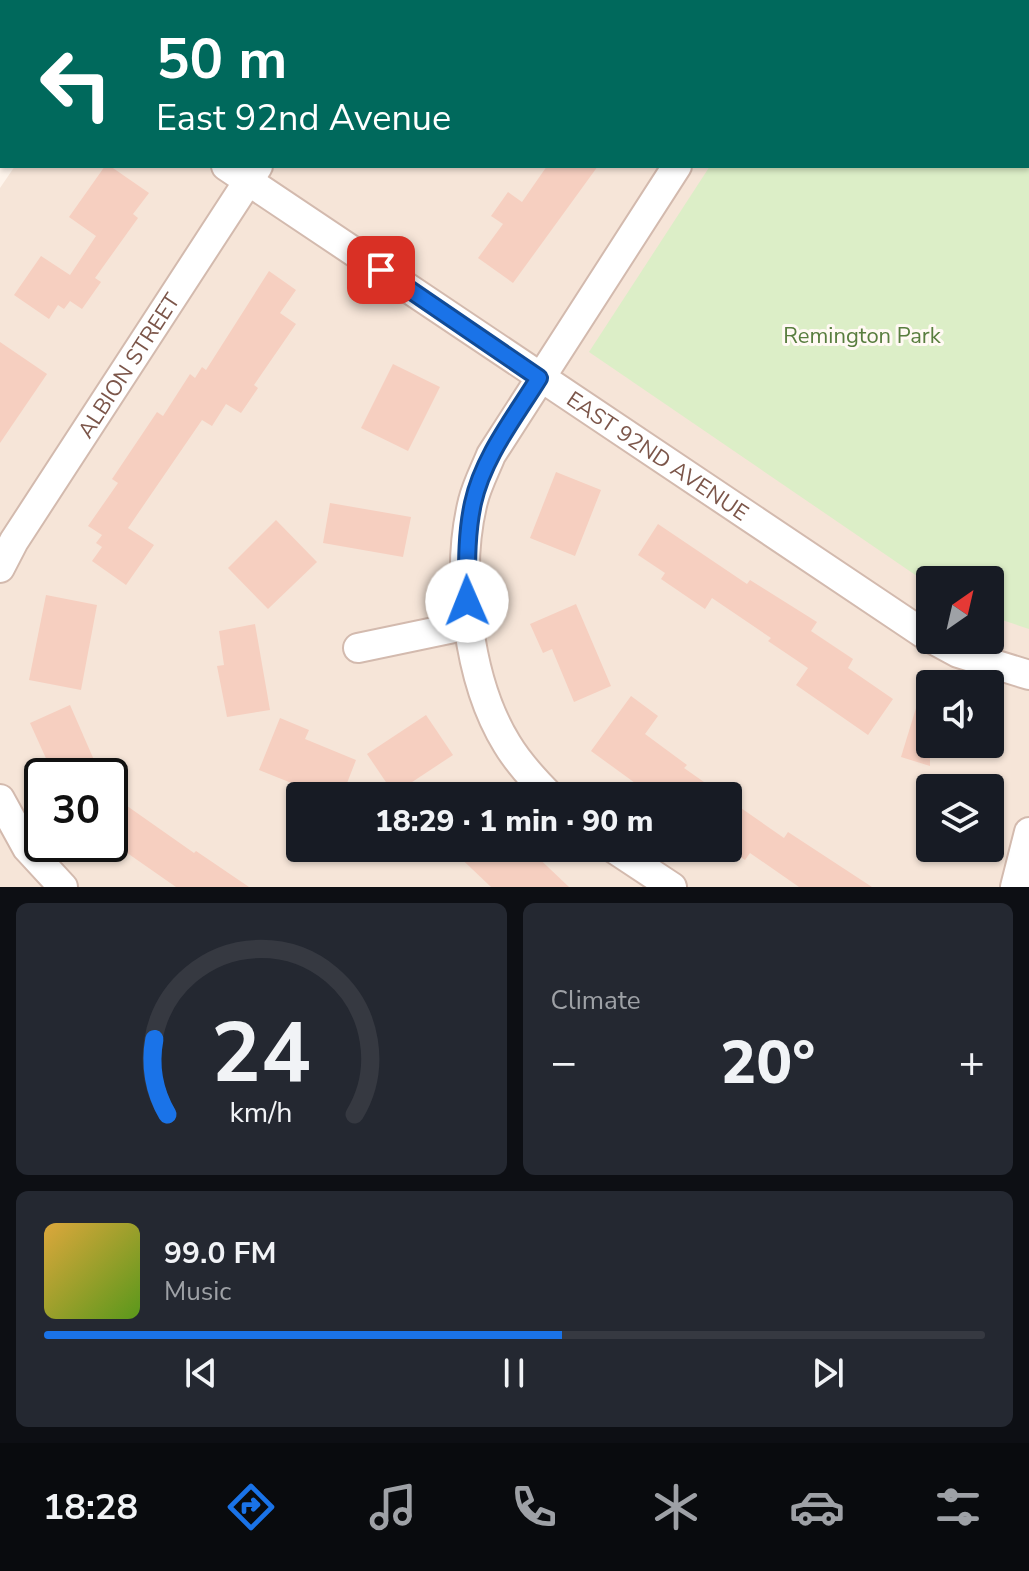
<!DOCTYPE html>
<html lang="en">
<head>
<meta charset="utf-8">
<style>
	:root { --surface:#171b24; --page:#242831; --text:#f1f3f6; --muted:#9ea1a6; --line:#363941; --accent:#1a73e8 }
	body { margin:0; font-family:"Nunito Sans",sans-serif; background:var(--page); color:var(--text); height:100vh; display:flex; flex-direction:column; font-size:30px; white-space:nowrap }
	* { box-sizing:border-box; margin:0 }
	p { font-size:26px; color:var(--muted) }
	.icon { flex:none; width:44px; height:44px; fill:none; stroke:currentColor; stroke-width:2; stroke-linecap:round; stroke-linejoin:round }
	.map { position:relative; height:887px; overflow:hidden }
	.details { display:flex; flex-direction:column; gap:16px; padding:16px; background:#0d0f14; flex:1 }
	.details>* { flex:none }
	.banner { position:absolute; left:0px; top:0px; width:1030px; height:168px; box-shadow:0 2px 6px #0004; background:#00695c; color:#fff; overflow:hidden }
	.needle { width:52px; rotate:34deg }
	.tools { position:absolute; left:916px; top:566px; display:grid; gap:16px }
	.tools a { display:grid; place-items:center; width:88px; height:88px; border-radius:8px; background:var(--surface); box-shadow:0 2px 6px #0004; font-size:40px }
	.speed { position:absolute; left:24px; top:758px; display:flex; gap:16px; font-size:40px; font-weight:700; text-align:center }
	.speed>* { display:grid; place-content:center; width:104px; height:104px; border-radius:50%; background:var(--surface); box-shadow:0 2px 6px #0004; line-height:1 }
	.speed .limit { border:4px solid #111; border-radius:12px; background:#fff; color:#111 }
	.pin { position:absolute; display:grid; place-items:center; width:68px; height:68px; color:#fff; margin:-34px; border-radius:16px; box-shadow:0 4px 12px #0006 }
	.me { position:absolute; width:88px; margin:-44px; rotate:359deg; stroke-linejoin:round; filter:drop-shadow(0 0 6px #0008) }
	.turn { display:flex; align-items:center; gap:28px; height:168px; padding:0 24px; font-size:36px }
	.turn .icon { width:104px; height:104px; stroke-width:2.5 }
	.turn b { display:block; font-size:56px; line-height:68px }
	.big { font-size:60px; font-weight:800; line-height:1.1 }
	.details .card { flex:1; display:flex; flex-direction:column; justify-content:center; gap:12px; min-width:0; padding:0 28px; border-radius:12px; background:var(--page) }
	.details .dial { align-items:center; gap:0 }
	.dial svg { height:208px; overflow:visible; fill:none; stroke:var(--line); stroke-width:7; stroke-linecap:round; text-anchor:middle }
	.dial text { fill:var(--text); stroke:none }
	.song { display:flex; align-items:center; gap:24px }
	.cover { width:96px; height:96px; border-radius:12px; background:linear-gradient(135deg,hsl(40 70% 55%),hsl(90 70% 35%)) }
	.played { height:8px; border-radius:4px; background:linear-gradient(90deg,var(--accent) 55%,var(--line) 55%) }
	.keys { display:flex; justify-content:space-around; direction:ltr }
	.heat { display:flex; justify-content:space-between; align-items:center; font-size:44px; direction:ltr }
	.details .tiles { flex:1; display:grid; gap:16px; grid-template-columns:1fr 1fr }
	.card:last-child { grid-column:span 2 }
	.trip { position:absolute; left:286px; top:782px; width:456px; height:80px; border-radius:8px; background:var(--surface); box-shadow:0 2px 6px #0004; font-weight:800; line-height:80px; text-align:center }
	.dock { display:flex; height:128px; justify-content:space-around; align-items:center; background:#090b0e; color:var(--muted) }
	.dock .icon { width:56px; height:56px }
	.dock .active { color:var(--accent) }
	.dock b { font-size:36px; color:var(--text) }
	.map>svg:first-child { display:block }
</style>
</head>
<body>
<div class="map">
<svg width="1029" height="887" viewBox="0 0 1029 887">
	<rect width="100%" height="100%" fill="#fef4eb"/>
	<path fill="#f6e5d8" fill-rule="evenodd" d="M123 0H1029V887H0V188L15 166H1028V2H121ZM930 580H990V640H930ZM930 684H990V744H930ZM42 776H110V844H42ZM930 788H990V848H930ZM300 796H728V848H300Z"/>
	<polygon fill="#dceec7" points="924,0 1029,0 1029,629 990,616 990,580 930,580 930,585 589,352 710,166 1028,166 1028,2 922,2"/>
	<g fill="#f6cfc0">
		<polygon points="105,166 110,166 149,193 133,214 138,218 95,278 101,282 82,309 70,301 64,309 58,305 49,319 14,295 41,256 70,275 96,236 69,217"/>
		<polygon points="547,166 598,166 513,283 478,258 503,224 491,216 508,192 522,202"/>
		<polygon points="269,271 296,290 280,313 296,324 254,385 258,388 241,413 226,404 212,426 202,420 128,528 154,545 126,585 92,561 102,547 96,543 102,535 88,526 118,483 112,479 157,412 163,416 190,374 195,378 202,367 206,370"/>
		<polygon points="0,342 47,374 0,443"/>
		<polygon points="393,364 440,387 408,451 361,428"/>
		<polygon points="556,472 601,490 575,556 530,538"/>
		<polygon points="330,503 411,517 403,557 323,543"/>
		<polygon points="276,520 317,562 268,609 228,568"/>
		<polygon points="658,524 747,584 750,580 817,622 811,631 853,659 848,668 893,699 868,735 796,685 808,668 768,641 771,638 712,598 705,609 661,579 665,573 638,555"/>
		<polygon points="46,595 97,605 81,690 29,680"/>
		<polygon points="576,604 611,686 574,702 552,649 543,653 530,624"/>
		<polygon points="255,624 270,710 227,717 217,666 224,665 219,631"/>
		<polygon points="924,682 930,683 930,766 901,757"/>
		<polygon points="631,696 658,716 645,734 687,765 684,768 724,796 653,796 591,751"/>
		<polygon points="70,705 101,776 54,776 30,723"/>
		<polygon points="426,715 453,755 394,794 367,754"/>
		<polygon points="280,718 309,730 305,739 356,760 342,796 324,796 259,770"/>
		<polygon points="110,794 194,853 196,851 249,887 176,887 110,841"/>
		<polygon points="728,799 784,838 788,832 872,887 799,887 750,853 745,860 728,848"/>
		<polygon points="450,848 528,848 569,887 491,887"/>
	</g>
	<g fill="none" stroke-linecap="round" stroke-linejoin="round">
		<defs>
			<g id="minor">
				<polyline points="372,2 373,0"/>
				<polyline points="880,2 883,0"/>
				<polyline points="0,13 2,15"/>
				<path id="s1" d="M226 166 930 638"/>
				<path id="s2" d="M0 568 14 541 258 166"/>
				<polyline points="934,640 958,653 1029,675"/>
				<polyline points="358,648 468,625"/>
				<path d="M550 796C534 780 519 764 507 744 468 681 455 573 473 501 477 485 485 470 491 455L677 166"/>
				<polyline points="0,799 27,848 63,887"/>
				<polyline points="613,848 672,887"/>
				<polyline points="1015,887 1029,832"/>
			</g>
		</defs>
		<use href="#minor" stroke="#d3baae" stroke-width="32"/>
		<use href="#minor" stroke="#fff" stroke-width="28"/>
	</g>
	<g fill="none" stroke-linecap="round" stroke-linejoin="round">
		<defs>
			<path id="route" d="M381 270 539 378C515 417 483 457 473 503 466 535 467 568 467 601"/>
		</defs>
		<use href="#route" stroke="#114b97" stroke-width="20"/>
		<use href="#route" stroke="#1a73e8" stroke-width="14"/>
	</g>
	<g text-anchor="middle" stroke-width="6" stroke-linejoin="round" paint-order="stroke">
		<g font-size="22" fill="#587d3e" stroke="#fff9f3">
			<text x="862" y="343">Remington Park</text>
		</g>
		<g font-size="22" fill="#7c564a" stroke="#fff9f3">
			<text dy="8" stroke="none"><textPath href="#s2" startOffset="240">ALBION STREET</textPath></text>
			<text dy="8" stroke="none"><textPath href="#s1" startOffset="520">EAST 92ND AVENUE</textPath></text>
		</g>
	</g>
</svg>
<div class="tools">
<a><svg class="needle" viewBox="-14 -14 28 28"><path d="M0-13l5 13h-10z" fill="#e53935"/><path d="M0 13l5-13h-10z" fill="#9ea1a6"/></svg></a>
<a><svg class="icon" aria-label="sound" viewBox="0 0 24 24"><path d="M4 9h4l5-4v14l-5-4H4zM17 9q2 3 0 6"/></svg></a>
<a><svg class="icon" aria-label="layers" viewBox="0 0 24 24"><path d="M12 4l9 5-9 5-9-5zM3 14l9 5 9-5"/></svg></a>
</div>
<div class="speed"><div class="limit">30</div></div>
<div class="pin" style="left:381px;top:270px;background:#d93025"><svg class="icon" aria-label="arrive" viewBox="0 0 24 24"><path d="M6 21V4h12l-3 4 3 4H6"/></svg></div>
<svg class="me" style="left:467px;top:601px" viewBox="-20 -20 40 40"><circle r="19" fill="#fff"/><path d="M0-13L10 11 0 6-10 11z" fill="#1a73e8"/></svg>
<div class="trip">18:29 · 1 min · 90 m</div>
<div class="banner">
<div class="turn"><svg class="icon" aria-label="left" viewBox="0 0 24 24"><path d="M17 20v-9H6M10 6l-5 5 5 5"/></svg><div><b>50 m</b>East 92nd Avenue</div></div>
</div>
</div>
<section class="details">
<div class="tiles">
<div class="card dial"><svg viewBox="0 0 100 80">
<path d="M14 69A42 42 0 1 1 86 69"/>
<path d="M14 69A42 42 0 0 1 9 40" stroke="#1a73e8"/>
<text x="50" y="56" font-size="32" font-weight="700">24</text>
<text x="50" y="72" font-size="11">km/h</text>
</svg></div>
<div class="card"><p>Climate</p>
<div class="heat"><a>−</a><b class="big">20°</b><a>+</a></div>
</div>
<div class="card">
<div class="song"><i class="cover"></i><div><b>99.0 FM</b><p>Music</p></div></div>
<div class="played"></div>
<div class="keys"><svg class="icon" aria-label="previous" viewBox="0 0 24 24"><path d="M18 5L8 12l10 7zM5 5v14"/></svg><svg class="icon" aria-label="pause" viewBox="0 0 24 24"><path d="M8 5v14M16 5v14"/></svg><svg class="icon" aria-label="next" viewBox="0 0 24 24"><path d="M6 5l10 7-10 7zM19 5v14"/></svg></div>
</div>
</div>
</section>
<nav class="dock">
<b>18:28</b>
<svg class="icon active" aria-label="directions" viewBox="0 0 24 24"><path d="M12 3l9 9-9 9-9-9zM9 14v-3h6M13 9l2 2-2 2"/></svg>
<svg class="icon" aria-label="music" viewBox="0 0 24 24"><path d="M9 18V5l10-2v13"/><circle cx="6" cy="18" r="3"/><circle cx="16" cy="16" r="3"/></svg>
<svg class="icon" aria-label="phone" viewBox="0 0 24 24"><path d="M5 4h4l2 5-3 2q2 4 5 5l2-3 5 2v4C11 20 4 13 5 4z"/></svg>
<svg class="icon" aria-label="climate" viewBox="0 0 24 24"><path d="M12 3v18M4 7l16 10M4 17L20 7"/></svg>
<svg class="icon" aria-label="car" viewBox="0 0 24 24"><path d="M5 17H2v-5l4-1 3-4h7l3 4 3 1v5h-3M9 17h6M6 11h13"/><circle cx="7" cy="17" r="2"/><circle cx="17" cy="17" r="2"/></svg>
<svg class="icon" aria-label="filters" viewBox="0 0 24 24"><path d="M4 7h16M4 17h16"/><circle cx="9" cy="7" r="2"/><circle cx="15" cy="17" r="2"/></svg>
</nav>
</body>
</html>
